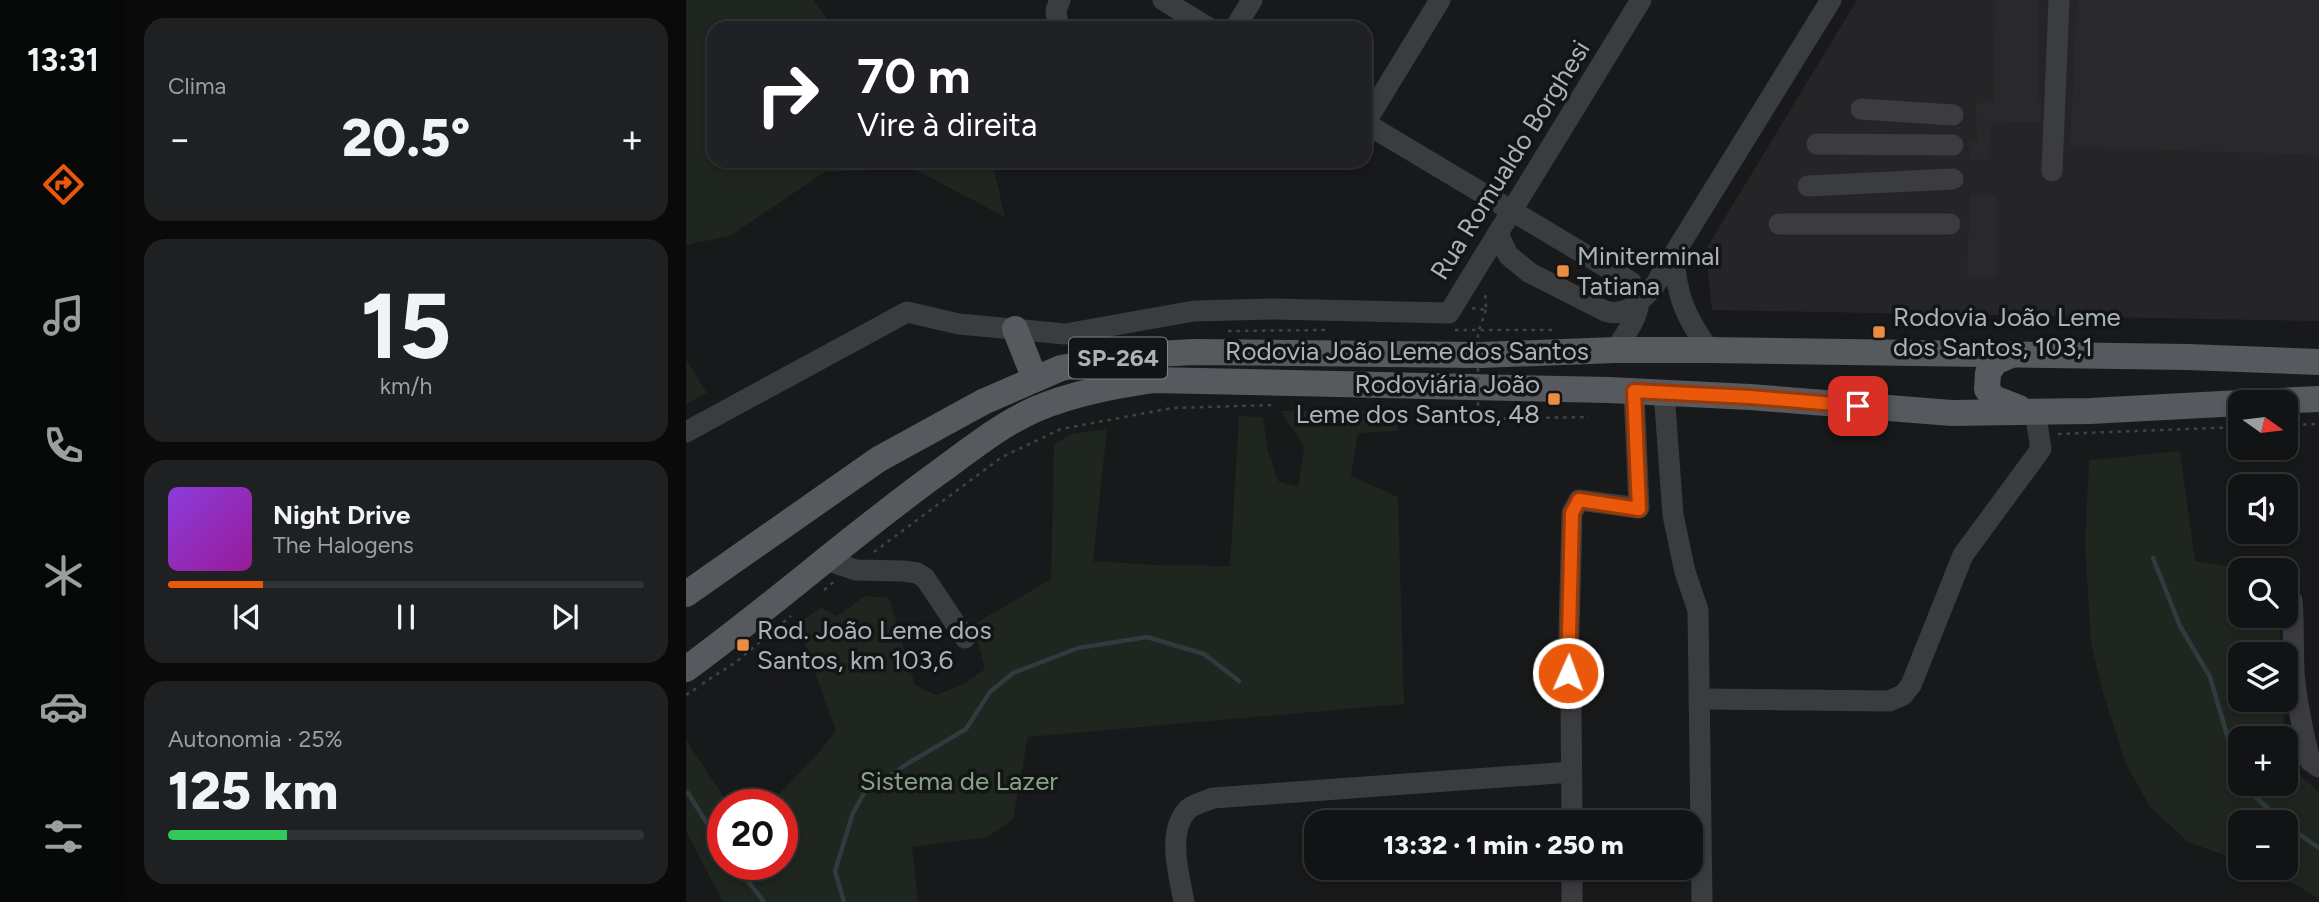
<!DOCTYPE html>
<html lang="pt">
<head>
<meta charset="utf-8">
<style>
	:root { --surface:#121314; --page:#1f2022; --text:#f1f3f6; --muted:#9c9ea0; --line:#313234; --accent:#ea580c }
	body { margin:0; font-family:Figtree,sans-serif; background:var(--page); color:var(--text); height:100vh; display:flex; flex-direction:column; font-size:26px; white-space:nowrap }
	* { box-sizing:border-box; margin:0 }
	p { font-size:23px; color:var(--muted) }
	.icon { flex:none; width:38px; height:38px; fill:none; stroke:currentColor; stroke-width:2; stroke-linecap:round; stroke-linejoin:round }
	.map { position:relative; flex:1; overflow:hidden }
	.drawer { display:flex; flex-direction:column; gap:18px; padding:18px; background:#0a0a0b; width:560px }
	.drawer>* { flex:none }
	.banner { position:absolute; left:21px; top:21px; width:665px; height:147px; border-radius:21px; box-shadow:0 4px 10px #0003,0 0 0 2px var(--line); background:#202124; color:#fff; overflow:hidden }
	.needle { width:46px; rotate:104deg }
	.controls { position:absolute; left:1542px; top:390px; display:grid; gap:14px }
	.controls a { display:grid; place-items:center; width:70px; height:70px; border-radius:14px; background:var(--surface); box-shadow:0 4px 10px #0003,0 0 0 2px var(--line); font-size:35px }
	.speed { position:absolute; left:21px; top:789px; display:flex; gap:14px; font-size:35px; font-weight:700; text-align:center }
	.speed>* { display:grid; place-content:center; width:91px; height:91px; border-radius:50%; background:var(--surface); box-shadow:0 4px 10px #0003,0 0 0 2px var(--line); line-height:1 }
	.speed .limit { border:10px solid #d22; background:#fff; color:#111 }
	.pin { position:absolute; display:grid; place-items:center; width:60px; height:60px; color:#fff; margin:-30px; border-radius:14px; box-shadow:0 4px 10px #0006 }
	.me { position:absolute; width:77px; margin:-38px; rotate:2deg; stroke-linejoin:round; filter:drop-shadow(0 0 5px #0008) }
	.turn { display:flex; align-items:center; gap:24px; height:147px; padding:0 35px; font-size:32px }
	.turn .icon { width:91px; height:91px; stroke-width:2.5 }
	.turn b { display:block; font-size:49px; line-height:60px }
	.big { font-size:52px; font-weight:800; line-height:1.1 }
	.drawer .widget { flex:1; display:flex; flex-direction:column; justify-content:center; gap:10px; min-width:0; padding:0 24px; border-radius:21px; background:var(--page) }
	.drawer .dial { align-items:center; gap:0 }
	.dial b { font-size:91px; line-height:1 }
	.song { display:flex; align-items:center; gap:21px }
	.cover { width:84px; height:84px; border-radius:10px; background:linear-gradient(135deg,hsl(270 70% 55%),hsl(300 70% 35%)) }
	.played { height:7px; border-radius:4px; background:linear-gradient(90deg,var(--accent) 20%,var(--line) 20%) }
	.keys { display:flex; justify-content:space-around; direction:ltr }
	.heat { display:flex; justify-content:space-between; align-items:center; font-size:38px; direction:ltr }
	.charge { height:10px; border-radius:5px; background:linear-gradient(90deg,#34c759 25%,var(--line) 0) }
	.trip { position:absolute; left:618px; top:810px; width:399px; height:70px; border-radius:21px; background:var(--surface); box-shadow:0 4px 10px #0003,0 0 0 2px var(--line); font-weight:800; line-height:70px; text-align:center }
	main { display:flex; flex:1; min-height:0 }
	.dock { display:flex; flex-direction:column; width:126px; justify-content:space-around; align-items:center; background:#070808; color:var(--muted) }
	.dock .icon { width:49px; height:49px }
	.dock .active { color:var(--accent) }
	.dock b { font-size:32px; color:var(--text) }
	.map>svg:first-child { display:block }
</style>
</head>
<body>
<main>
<nav class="dock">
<b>13:31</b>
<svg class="icon active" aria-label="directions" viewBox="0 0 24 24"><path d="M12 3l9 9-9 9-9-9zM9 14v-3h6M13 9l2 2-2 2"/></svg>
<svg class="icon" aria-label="music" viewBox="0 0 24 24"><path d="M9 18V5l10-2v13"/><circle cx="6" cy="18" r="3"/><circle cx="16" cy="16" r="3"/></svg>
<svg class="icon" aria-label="phone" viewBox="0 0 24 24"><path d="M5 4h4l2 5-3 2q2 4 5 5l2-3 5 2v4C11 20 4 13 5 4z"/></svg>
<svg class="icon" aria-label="climate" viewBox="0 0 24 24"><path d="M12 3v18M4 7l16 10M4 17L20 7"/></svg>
<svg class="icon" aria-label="car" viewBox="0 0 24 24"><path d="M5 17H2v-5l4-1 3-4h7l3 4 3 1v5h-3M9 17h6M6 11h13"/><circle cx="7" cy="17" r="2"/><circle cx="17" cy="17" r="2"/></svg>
<svg class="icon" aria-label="filters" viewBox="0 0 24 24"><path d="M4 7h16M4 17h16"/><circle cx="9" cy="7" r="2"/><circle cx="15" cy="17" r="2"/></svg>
</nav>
<section class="drawer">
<div class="widget"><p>Clima</p>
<div class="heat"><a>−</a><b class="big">20.5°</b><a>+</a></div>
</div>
<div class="widget dial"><b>15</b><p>km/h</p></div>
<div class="widget">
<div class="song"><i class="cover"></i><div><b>Night Drive</b><p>The Halogens</p></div></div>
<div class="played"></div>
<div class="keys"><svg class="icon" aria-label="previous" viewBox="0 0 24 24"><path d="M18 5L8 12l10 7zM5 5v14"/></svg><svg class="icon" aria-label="pause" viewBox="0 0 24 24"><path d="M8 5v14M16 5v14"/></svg><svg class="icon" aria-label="next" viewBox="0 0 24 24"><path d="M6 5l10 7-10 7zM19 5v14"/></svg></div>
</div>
<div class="widget"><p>Autonomia · 25%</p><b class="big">125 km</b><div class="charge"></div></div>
</section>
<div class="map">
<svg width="1633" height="902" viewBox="0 0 1633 902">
	<rect width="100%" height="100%" fill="#18191a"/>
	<polygon fill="#252527" points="1171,0 1633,0 1633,321 1026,310 1020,249"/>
	<g fill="#1f251f" fill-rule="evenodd">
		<polygon points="0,0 127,0 148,28 28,28 28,161 306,161 319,217 226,168 139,172 44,236 0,245"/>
		<polygon points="0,360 21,393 0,404"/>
		<polygon points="714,410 711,431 672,433 665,476 712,497 718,704 342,737 327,819 302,837 226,847 232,902 37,902 0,831 0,740 43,805 37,805 37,864 96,864 96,805 87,805 88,799 130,756 150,731 112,624 135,607 151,616 179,596 203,598 229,685 250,695 276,685 299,669 287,625 365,579 368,445 384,434 421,429 407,561 471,565 544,566 553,416 577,417 582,451 592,481 612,487 618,447 595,411"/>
		<path d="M1494 451 1509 561 1548 567 1554 573V616H1589L1594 626V654H1554V700H1596L1601 745 1615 776 1633 792V899L1612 886 1570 868H1600V822H1554V861L1502 842 1464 807 1440 764 1417 693 1405 643 1399 544 1403 460ZM1600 738V784H1554V738Z"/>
	</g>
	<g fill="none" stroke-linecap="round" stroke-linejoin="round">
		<g stroke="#2f3b3e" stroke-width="4.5">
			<polyline points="1467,558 1494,626 1524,677 1554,779"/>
			<polyline points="1556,784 1596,822"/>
			<polyline points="2,793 37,849"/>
			<polyline points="1600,825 1633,848"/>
			<polyline points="49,864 78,902"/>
			<polyline points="158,902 149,871 167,813 178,793 221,764 280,729 304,692 327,673 392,648 461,637 518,654 553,681"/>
		</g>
	</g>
	<g fill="#29292b">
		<polygon points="1310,0 1353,0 1351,102 1355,102 1355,122 1305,123 1302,160 1284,159 1286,141 1291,142 1290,103 1307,102"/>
		<polygon points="1391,0 1633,0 1633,155 1384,147"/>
		<polygon points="1284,195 1310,196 1310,278 1281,276"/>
	</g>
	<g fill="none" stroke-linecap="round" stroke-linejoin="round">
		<g stroke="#404346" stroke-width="2.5" stroke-dasharray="3.5 5" stroke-linecap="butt">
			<polyline points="786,308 800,310 799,290"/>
			<polyline points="769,330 868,330"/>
			<polyline points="542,331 640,330"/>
			<polyline points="1600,425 1633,424"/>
			<polyline points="1372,434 1554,427"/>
			<polyline points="188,552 316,457 375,429 486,408 586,405"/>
			<polyline points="138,590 149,581"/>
			<polyline points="16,684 50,662 105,616"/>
			<polyline points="0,695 11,688"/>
		</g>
		<g stroke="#3a3c3f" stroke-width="21">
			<polyline points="477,0 523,28"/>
			<polyline points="372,28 370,10 374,0"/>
			<polyline points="549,28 566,0"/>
			<polyline points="1175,109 1267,115"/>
			<path d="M679 123 945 282C964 305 942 330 929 350"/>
			<polyline points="679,123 754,0"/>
			<polyline points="1131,144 1267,145"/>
			<polyline points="1366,171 1373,0"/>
			<polyline points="1122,186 1267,179"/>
			<polyline points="1093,224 1264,224"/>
			<path d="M812 233 822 255 844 273 919 311C939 318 953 302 967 288L1145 0"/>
			<path d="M988 256C990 295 1000 318 1023 350"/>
			<polyline points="978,392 987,515 999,572 1012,610 1016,902"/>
			<polyline points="0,432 221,312 273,324 379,334 508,311 587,309 763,313 955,0"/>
			<polyline points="140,560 170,570 217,571 231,573 239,578 279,638"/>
			<path d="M1606 600C1608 624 1607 647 1608 671 1610 701 1617 732 1624 761L1633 767"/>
			<polyline points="882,673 886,513 893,500 953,508 948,391"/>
			<polyline points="1013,699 1203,701 1217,695 1225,685 1277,555 1355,449 1349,411"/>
			<polyline points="885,703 886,822"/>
			<polyline points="886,868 886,902"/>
			<path d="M498 902C493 874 480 832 502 809 508 804 520 801 527 798L885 772"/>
		</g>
		<g stroke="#56595e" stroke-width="26">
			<polyline points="329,329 349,379"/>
			<polyline points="1325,355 1309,362 1302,373 1301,389 1307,398 1333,408"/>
			<polyline points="1568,402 1633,399"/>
			<polyline points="0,594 193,459 297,402 375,368 452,355 508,352 795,355 929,350 1023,350 1501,357 1633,362"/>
			<path d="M0 669C88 605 168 533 256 470 286 448 316 424 350 409 388 393 428 386 468 380L923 390 1064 397 1266 413 1404 411 1554 403"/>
		</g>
		<polyline stroke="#404346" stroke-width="2.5" stroke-dasharray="3.5 5" stroke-linecap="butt" points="800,310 792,333 792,419 903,417"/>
	</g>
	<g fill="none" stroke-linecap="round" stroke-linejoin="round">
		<defs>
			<polyline id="route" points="882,673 886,513 893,500 953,509 948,391 1064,397 1172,406"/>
		</defs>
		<use href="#route" stroke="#983908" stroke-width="18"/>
		<use href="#route" stroke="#ea580c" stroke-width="12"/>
	</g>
	<g fill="#ea8d41" stroke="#131416" stroke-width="2.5">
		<rect x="870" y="264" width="14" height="14" rx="3.5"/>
		<rect x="1186" y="325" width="14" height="14" rx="3.5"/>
		<rect x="861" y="392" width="14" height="14" rx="3.5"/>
		<rect x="50" y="638" width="14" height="14" rx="3.5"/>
	</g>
	<g text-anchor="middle" stroke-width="7" stroke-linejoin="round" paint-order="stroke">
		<rect fill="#131416" stroke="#7d8389" stroke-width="2" x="383" y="337.5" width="98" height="41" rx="5"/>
		<g font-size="24" font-weight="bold" fill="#abb3ba">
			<text x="432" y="366">SP-264</text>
		</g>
		<g font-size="26" fill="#abb3ba" stroke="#131416">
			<text transform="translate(824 160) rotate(-58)" y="9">Rua Romualdo Borghesi</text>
			<text x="721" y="360">Rodovia João Leme dos Santos</text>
		</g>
		<g font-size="26" fill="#abb3ba" stroke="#131416" text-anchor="start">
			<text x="891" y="265">Miniterminal<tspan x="891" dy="30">Tatiana</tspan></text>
			<text x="1207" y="326">Rodovia João Leme<tspan x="1207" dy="30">dos Santos, 103,1</tspan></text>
			<text x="854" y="393" text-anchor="end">Rodoviária João<tspan x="854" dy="30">Leme dos Santos, 48</tspan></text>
			<text x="71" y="639">Rod. João Leme dos<tspan x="71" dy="30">Santos, km 103,6</tspan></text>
		</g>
		<g font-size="26" fill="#88a384" stroke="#131416">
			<text x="273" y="790">Sistema de Lazer</text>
		</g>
	</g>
</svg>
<div class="controls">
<a><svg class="needle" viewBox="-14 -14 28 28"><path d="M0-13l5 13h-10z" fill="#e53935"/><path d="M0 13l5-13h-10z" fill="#9c9ea0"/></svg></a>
<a><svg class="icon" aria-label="sound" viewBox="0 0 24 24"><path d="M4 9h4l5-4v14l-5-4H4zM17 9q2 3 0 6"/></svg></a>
<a><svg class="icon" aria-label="search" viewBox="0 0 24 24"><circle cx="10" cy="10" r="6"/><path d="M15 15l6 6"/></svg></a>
<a><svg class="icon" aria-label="layers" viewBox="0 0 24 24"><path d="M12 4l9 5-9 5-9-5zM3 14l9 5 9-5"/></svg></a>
<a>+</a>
<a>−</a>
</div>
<div class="speed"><div class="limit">20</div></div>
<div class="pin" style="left:1172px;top:406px;background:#d93025"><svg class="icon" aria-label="arrive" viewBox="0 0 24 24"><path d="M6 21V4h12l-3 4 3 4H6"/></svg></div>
<svg class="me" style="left:882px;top:673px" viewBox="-20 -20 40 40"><circle r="17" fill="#ea580c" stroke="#fff" stroke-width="3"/><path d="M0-11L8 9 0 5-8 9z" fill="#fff"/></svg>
<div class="trip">13:32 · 1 min · 250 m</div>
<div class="banner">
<div class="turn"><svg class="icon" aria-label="right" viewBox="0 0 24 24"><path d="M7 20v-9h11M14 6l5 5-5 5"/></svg><div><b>70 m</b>Vire à direita</div></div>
</div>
</div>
</main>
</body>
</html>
